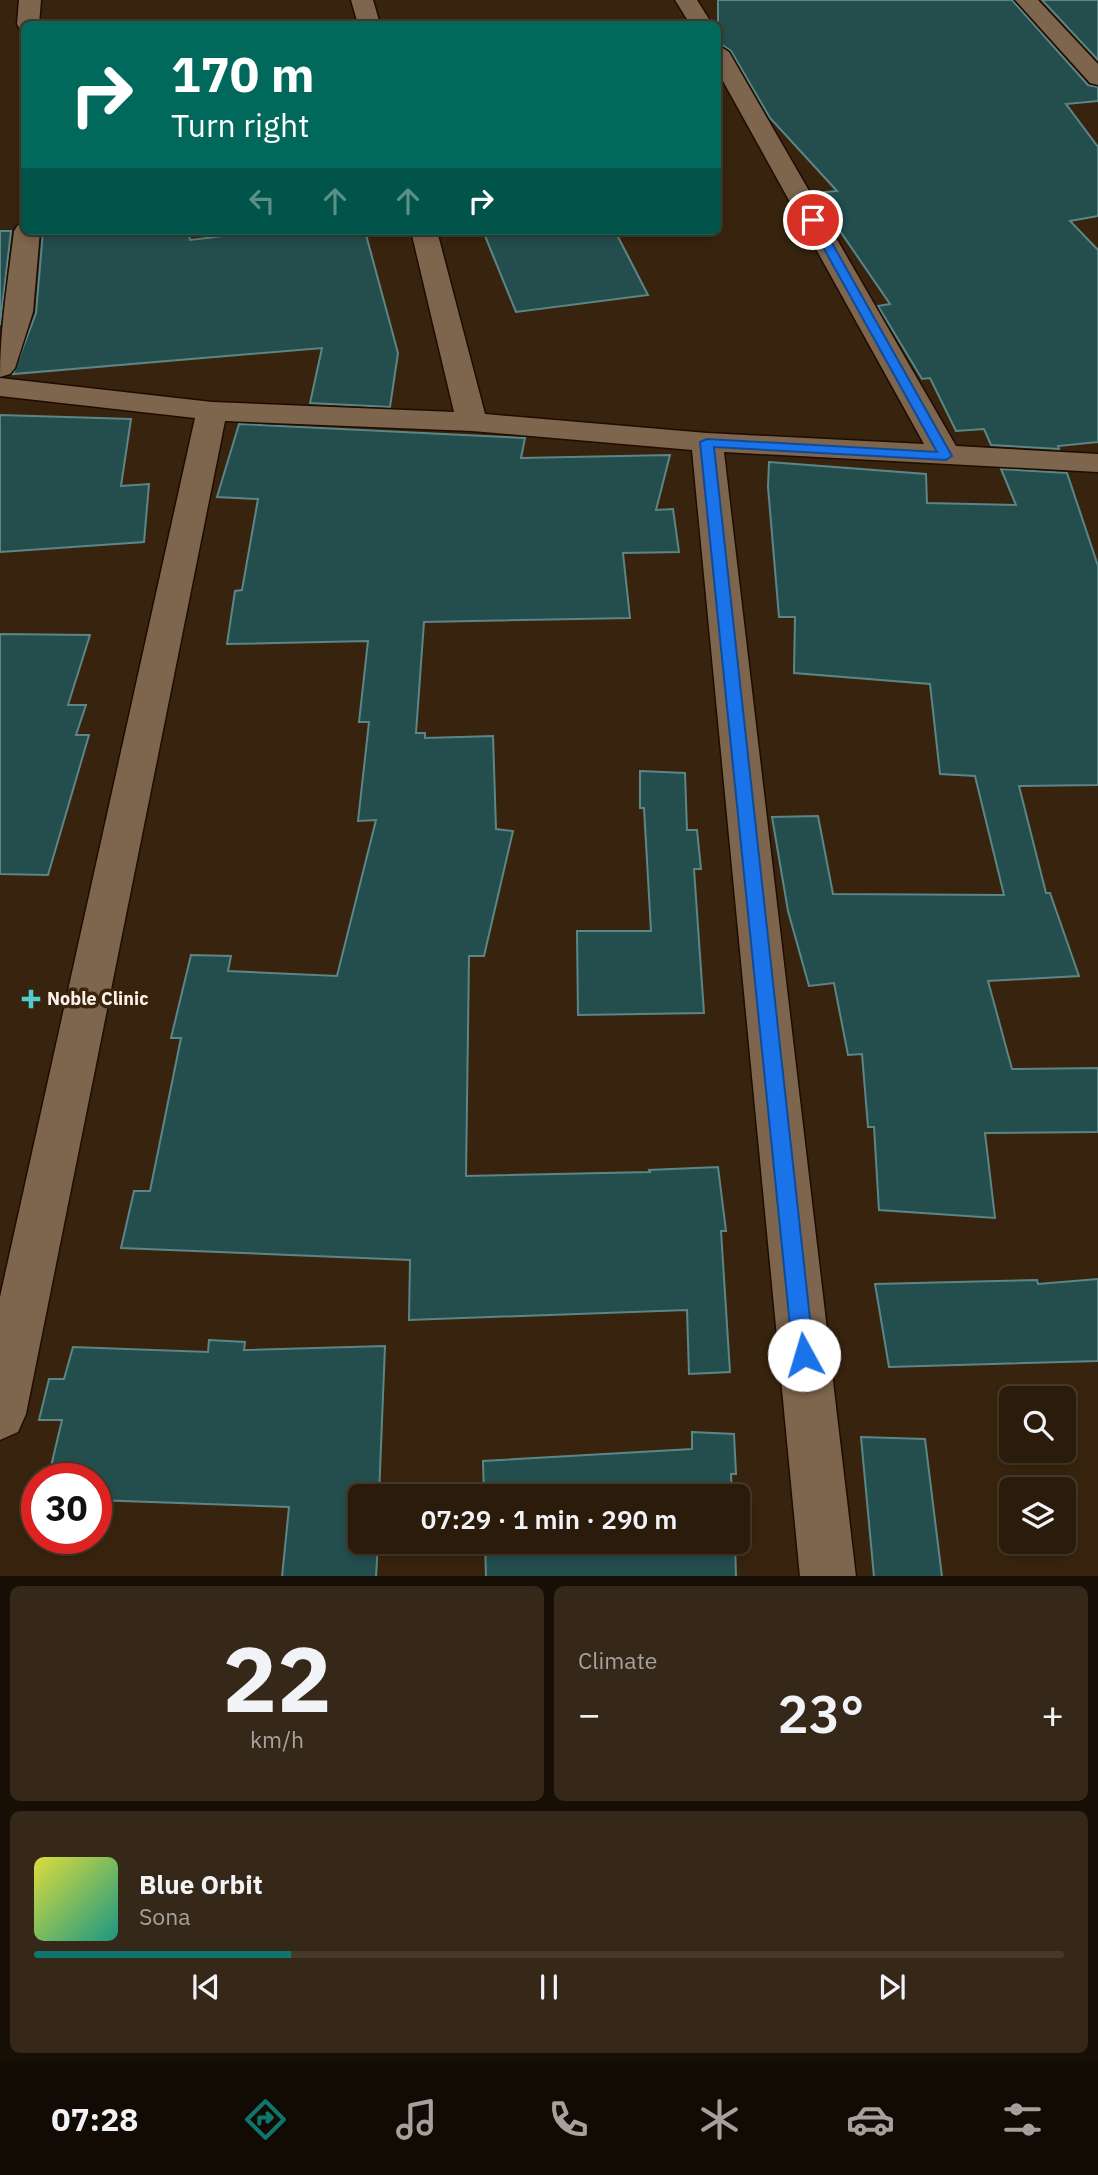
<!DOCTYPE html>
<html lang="en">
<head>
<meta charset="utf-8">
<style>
	:root { --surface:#2a1b0a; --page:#362818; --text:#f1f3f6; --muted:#a5a19c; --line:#46392b; --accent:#0f766e }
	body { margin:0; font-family:"IBM Plex Sans",sans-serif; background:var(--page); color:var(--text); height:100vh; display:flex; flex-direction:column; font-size:26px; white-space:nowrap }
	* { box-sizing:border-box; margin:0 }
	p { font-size:23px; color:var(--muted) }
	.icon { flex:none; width:38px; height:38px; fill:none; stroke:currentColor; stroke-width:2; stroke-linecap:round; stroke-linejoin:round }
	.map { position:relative; height:1576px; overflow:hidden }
	.side { display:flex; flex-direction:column; gap:10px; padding:10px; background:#170f06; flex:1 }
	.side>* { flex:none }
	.guide { position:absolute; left:21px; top:21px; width:700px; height:214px; border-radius:10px; box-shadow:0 4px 10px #0003,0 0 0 2px var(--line); background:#00695c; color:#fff; overflow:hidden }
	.buttons { position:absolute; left:999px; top:1386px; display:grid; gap:14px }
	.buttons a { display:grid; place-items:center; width:77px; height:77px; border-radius:10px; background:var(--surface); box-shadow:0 4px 10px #0003,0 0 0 2px var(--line); font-size:35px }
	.speed { position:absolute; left:21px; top:1463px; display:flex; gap:14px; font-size:35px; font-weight:700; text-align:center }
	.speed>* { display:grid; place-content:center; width:91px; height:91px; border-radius:50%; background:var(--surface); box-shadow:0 4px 10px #0003,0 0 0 2px var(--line); line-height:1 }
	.speed .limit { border:10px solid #d22; background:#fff; color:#111 }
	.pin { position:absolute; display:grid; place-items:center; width:60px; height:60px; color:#fff; margin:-30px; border:4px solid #fff; border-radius:50%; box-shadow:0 2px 7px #0007 }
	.me { position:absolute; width:77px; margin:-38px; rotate:354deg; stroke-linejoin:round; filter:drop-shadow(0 0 5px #0008) }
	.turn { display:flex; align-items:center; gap:24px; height:147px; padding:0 35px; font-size:32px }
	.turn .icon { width:91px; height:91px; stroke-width:2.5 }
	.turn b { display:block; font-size:49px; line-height:60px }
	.lanes { display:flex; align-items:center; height:66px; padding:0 35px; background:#0003; justify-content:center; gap:35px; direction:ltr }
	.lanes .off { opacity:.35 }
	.big { font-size:52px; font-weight:600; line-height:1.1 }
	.side .tile { flex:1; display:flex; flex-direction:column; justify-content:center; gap:10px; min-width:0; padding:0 24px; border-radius:10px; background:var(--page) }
	.side .dial { align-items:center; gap:0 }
	.dial b { font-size:91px; line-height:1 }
	.song { display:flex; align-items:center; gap:21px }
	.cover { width:84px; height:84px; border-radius:10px; background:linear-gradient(135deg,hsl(60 70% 55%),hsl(170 70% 35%)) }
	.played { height:7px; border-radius:4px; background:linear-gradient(90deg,var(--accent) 25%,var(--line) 25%) }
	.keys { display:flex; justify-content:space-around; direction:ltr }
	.heat { display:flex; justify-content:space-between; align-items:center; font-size:38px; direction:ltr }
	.side .tiles { flex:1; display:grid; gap:10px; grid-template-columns:1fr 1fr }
	.tile:last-child { grid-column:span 2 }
	.trip { position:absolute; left:348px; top:1484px; width:402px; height:70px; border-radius:10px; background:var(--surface); box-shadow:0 4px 10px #0003,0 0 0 2px var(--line); font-weight:600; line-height:70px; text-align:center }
	.tab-bar { display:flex; height:112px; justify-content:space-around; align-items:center; background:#110b04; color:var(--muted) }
	.tab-bar .icon { width:49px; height:49px }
	.tab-bar .active { color:var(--accent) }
	.tab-bar b { font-size:32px; color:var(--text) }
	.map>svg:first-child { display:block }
</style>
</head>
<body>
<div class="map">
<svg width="1098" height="1577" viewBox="0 0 1098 1577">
	<rect width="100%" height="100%" fill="#38240e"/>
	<g fill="#244d4e" stroke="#5c8686" stroke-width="2">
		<polygon points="718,0 1012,0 1088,85 1098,87 1098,101 1066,104 1098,147 1098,216 1070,221 1098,250 1098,442 1058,446 1059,449 991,445 984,429 956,431 930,378 922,379 878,306 890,304 814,193 837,191 770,118 731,51 718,42"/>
		<polygon points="1042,0 1098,0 1098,60"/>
		<polygon points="0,231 11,231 0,325"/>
		<polygon points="43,231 188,231 190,240 266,231 365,231 398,353 390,407 310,403 322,348 13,374 36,313"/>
		<polygon points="483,231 615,231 648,295 516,312"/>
		<polygon points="0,415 131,419 121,486 149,484 144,542 0,552"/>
		<polygon points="239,424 525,438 521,458 670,455 656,510 673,509 679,552 623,553 630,618 424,622 416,733 425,733 425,738 493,736 496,829 513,831 484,956 469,956 466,1176 650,1172 649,1170 718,1167 726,1231 721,1231 730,1372 689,1374 687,1310 409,1320 410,1260 121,1248 134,1191 150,1191 181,1038 171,1038 191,955 231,956 228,971 337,976 376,820 358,821 369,722 359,722 368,641 227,644 235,591 242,590 258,499 217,497"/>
		<polygon points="769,462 926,474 927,503 1016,505 1001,469 1067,473 1098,566 1098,785 1019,786 1046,893 1050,893 1079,976 988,981 1012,1069 1098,1068 1098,1132 985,1133 995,1218 879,1210 874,1127 868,1127 862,1054 848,1055 834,983 809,986 788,911 772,817 818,816 833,894 1004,895 975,776 940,774 930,684 794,673 795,617 779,617 768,487"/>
		<polygon points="0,634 90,635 68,705 86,705 76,735 89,735 48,875 0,874"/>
		<polygon points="640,771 685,773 687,830 697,830 701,869 694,869 704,1013 578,1015 577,931 651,931 644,808 640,808"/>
		<polygon points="1098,1279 1098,1361 889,1367 875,1284 1037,1280 1038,1284"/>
		<polygon points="209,1340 245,1342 244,1350 385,1346 379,1496 360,1496 360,1542 378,1542 376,1577 282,1577 289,1507 96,1500 96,1479 48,1479 62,1420 39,1420 49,1379 64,1379 73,1347 208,1352"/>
		<polygon points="692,1432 734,1434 736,1474 731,1474 732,1496 484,1496 483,1461 692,1449"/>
		<polygon points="861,1437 925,1439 942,1577 874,1577"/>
		<polygon points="485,1542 735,1542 736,1577 486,1577"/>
	</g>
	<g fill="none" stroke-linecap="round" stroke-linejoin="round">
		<defs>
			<g id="minor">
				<polygon points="19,0 41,0 39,24 24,24 24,30 20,29 17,24"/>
				<polygon points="351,0 373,0 380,24 358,24"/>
				<polygon points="675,0 697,0 712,24 690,24"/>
				<polygon points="1015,0 1038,0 1098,64 1098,85 1090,83"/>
				<polygon points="718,45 729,52 956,446 1098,454 1098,472 724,452 856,1577 800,1577 692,450 472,431 225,421 26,1414 18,1432 0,1440 0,1297 195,418 0,396 0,378 212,402 454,412 411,231 437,231 485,414 707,433 924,444 718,72"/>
				<path d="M24 224V231H40L33 312 15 368 10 374 0 377C0 328 8 280 14 231L18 225Z"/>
			</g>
		</defs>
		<use href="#minor" stroke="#1f0c00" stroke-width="3"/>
		<use href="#minor" fill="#7d654e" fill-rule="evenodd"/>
	</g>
	<polygon fill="#1a73e8" stroke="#114b97" stroke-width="2" points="810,218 819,220 952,456 946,460 714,447 814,1355 811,1362 804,1365 797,1362 793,1355 700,442 707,439 937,452 808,220"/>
	<path fill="#52cdcf" stroke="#38240e" stroke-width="2.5" d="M27.5 988.5h7v7h7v7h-7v7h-7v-7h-7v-7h7z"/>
	<g text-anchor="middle" stroke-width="7" stroke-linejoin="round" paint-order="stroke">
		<g font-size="18" font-weight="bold" fill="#fdf2e7" stroke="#38240e" text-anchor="start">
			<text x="47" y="1005">Noble Clinic</text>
		</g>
	</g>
</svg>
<div class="buttons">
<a><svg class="icon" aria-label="search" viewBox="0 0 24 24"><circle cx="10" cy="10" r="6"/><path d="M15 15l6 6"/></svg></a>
<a><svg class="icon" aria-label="layers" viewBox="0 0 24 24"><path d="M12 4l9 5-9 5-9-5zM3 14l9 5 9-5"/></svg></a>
</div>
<div class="speed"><div class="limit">30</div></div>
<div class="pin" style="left:813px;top:220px;background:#d93025"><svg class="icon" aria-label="arrive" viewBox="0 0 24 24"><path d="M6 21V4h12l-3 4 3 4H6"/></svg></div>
<svg class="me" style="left:804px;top:1355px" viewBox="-20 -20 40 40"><circle r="19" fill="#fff"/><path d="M0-13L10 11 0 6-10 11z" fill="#1a73e8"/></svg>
<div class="trip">07:29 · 1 min · 290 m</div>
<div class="guide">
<div class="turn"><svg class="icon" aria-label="right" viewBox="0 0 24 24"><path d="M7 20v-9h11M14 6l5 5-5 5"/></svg><div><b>170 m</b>Turn right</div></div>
<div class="lanes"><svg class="icon off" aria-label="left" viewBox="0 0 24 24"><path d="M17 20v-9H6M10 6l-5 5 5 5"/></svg><svg class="icon off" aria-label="ahead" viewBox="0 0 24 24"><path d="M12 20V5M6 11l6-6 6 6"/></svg><svg class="icon off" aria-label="ahead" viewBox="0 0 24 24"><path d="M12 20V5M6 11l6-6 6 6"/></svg><svg class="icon" aria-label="right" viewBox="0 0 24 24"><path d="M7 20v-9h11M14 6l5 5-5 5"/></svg></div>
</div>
</div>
<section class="side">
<div class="tiles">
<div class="tile dial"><b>22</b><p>km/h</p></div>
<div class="tile"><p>Climate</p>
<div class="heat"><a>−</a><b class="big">23°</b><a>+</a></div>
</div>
<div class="tile">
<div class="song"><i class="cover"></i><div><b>Blue Orbit</b><p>Sona</p></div></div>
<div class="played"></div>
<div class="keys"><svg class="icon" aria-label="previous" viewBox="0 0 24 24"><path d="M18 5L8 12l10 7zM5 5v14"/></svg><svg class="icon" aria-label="pause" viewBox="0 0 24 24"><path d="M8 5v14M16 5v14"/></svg><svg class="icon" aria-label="next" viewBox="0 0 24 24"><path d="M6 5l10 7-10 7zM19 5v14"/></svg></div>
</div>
</div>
</section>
<nav class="tab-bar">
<b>07:28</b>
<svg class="icon active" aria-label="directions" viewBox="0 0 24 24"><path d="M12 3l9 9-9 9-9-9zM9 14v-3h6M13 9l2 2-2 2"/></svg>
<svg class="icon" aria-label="music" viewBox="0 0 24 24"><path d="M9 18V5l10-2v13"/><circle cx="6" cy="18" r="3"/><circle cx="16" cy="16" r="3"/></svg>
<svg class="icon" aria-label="phone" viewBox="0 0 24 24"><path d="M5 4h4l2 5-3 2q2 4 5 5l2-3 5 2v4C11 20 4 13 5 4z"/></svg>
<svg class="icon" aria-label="climate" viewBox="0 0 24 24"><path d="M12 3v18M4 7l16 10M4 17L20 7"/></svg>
<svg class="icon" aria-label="car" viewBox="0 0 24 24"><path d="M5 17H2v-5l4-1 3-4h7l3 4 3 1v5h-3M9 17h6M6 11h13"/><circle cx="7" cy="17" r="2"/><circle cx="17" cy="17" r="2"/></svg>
<svg class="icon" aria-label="filters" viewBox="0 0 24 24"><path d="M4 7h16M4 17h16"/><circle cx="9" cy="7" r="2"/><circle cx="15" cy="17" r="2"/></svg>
</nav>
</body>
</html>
